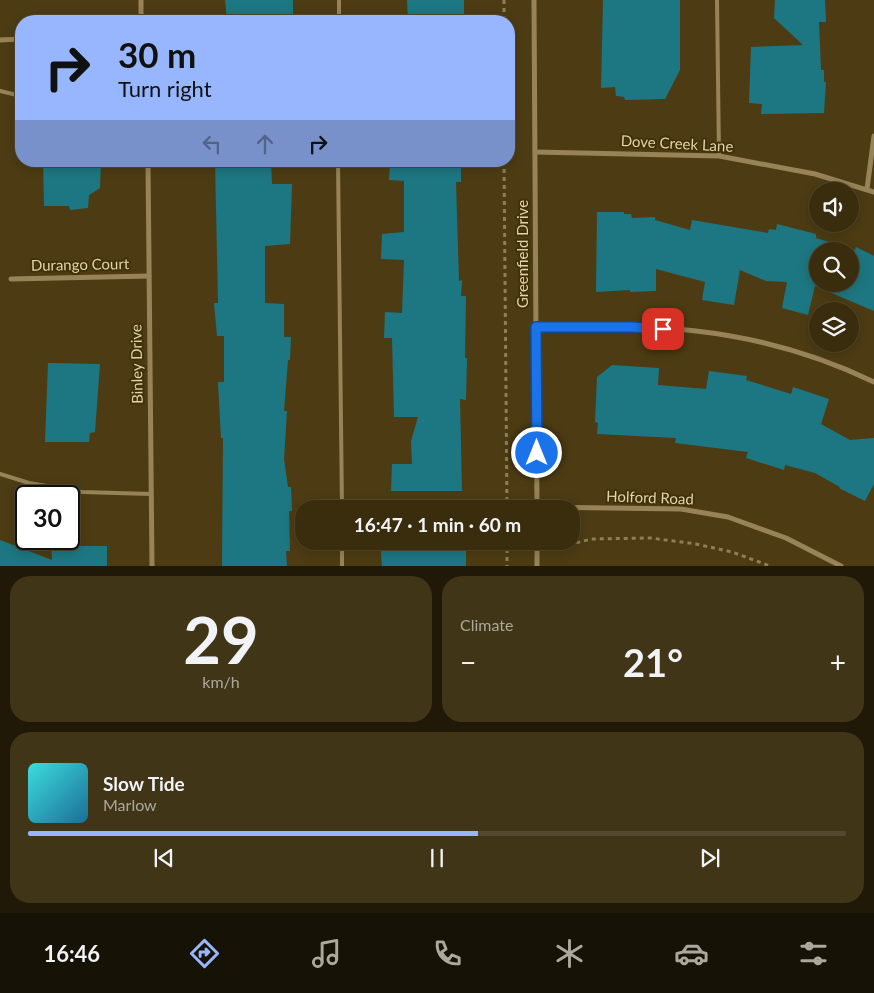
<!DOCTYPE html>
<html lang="en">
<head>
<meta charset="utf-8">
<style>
	:root { --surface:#3a2d0e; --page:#413517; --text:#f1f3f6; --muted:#aba89e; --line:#54492e; --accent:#97b6fd }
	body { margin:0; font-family:Lato,sans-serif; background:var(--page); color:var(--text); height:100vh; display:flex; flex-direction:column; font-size:19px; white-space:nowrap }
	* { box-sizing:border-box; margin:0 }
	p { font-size:16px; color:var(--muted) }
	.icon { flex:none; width:28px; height:28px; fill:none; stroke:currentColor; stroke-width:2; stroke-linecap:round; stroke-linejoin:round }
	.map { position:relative; height:566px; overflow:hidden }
	.panel { display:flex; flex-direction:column; gap:10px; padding:10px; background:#201908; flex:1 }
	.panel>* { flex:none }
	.top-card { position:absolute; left:15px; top:15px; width:500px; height:152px; border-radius:20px; box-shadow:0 2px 12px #0003,0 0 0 1px var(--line); background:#97b6fd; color:#111; overflow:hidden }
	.buttons { position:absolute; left:809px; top:182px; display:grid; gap:10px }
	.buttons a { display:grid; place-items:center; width:50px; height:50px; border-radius:50%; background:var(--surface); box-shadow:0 2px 12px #0003,0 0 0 1px var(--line); font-size:25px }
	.speed { position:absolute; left:15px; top:485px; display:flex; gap:10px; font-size:25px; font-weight:700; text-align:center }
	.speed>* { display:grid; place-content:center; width:65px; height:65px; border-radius:50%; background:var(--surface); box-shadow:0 2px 12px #0003,0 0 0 1px var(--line); line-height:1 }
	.speed .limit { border:2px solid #111; border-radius:8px; background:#fff; color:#111 }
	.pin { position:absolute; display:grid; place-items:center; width:42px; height:42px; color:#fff; margin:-21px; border-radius:10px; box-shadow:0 2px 8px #0006 }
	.me { position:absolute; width:55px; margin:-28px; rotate:0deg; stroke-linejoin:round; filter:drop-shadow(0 0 4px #0008) }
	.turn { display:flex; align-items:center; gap:18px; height:105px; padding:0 20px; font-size:22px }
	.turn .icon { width:65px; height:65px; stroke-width:2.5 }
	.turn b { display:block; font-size:35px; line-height:42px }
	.lanes { display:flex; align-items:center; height:48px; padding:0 20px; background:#0003; justify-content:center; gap:25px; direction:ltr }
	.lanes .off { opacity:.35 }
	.big { font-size:38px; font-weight:700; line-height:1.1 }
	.panel .tile { flex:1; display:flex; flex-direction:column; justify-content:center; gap:8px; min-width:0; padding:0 18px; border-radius:20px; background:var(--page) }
	.panel .dial { align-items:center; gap:0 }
	.dial b { font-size:65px; line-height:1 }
	.song { display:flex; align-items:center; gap:15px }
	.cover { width:60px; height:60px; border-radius:8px; background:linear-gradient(135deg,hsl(180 70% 55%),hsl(200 70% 35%)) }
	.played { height:5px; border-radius:2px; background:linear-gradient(90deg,var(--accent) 55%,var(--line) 55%) }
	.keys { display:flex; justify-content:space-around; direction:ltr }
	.heat { display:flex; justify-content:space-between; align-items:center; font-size:28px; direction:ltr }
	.panel .tiles { flex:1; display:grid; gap:10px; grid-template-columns:1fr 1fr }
	.tile:last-child { grid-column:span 2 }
	.trip { position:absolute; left:295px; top:500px; width:285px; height:50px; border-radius:20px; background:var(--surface); box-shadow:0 2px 12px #0003,0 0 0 1px var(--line); font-weight:700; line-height:50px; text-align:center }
	.menu { display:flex; height:80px; justify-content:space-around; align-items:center; background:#171206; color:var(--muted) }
	.menu .icon { width:35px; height:35px }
	.menu .current { color:var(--accent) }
	.menu b { font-size:22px; color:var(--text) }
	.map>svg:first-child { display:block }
</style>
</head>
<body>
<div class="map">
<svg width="874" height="566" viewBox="0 0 874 566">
	<rect width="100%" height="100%" fill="#4d3c13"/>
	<g fill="#1d7782" fill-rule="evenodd">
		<polygon points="225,0 293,0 293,21 227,20"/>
		<polygon points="407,0 464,0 464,21 408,21"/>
		<polygon points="603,0 680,0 680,70 665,99 625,100 624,97 616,96 615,87 601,88"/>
		<polygon points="775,0 825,0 826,22 819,22 821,70 824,70 824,82 826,82 824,113 761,114 762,104 749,103 751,47 803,45 774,18"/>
		<polygon points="43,161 101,161 100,188 89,195 88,208 70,210 69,206 44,206"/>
		<polygon points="215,161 271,161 272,184 292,184 290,244 265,246 265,303 284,304 284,337 291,337 290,360 288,360 284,411 287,411 284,459 288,487 291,487 292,511 289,511 290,551 286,551 287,566 222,566 223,438 221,438 218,382 224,382 224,336 217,336 214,303 218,303"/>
		<polygon points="390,161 461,161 461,182 456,182 459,281 462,280 461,296 466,296 465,358 467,358 466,400 460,399 462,491 391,491 392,464 412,464 411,441 418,417 394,417 392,338 384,338 385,312 402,313 404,260 381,259 382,234 404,232 404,181 389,180"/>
		<path d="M597 212H624V214H631L632 218 655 217V220L690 230 692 220 768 233 769 229 776 230 777 224 816 234V238L855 250 856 247 874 256V311L815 286 808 315 782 308 787 282 766 281 740 270 734 305 702 300 705 282 656 269V291L630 292V290L596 292ZM818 251H850V284H818Z"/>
		<polygon points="48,363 100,364 95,432 90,433 89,442 45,442"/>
		<polygon points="612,365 659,368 658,385 706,389 709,371 747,376 746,380 791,394 793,387 829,399 821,424 850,440 874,438 874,484 865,501 839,488 840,487 815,473 785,465 784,470 746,458 748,452 675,443 676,438 597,434 598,423 595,422 597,377"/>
		<polygon points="51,539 76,539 76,546 107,546 107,566 0,566 0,540 52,560"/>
		<polygon points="380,541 466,541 466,566 382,566"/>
	</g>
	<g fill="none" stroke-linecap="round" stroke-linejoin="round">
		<g stroke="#8f7e57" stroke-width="3" stroke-dasharray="4 4" stroke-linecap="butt">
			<polyline points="504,0 504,21"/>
			<polyline points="504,161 507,509"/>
			<polyline points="507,541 507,566"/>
			<polyline points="570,541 572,544 591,539 651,538 696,544 732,552 770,566"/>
		</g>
		<g stroke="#978357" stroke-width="4">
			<polyline points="339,0 339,21"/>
			<polyline points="717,0 719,156"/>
			<polyline points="0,91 21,96"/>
			<polyline points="338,161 342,509"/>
			<polyline points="0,474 29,483 82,492 151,494"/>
			<polyline points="342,541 342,566"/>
		</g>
		<g stroke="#978357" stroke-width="5">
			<polyline points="141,0 141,13 143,21"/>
			<polyline points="534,0 537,509"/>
			<polyline points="0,40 21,39"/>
			<polyline points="535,152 719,156 815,174 874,192"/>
			<polyline points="148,161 152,566"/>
			<polyline points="867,189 874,136"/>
			<polyline points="11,279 149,276"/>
			<path d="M536 327C589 327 643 325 696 331 758 338 818 355 874 382"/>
			<polyline points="537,507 681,509 728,517 786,538 841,566"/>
			<polyline points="537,566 537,541"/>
		</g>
	</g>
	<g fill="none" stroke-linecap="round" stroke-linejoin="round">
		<defs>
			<polyline id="route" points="537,453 536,327 631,327 663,329"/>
		</defs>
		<use href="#route" stroke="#114b97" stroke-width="12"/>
		<use href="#route" stroke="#1a73e8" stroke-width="9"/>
	</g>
	<g text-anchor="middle" stroke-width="4" stroke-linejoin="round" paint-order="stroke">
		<g font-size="15" fill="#e3d2ae" stroke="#423207">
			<text transform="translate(677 144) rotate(3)" y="5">Dove Creek Lane</text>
			<text transform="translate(523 254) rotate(-90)" y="5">Greenfield Drive</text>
			<text transform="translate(80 265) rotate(-1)" y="5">Durango Court</text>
			<text transform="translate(137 364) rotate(-91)" y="5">Binley Drive</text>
			<text transform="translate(650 498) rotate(2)" y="5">Holford Road</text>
		</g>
	</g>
</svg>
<div class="buttons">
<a><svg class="icon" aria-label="sound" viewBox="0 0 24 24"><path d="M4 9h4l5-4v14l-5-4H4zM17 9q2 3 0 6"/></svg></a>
<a><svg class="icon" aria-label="search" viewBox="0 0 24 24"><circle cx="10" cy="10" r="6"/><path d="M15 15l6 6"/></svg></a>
<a><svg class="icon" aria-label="layers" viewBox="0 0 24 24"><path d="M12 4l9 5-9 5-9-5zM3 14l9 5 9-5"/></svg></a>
</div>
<div class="speed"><div class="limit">30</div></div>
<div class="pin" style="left:663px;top:329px;background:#d93025"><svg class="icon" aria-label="arrive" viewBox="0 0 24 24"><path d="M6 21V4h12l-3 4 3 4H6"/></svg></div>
<svg class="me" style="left:537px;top:453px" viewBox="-20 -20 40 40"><circle r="17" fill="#1a73e8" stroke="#fff" stroke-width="3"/><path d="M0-11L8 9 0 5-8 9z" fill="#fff"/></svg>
<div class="trip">16:47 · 1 min · 60 m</div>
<div class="top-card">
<div class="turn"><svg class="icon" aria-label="right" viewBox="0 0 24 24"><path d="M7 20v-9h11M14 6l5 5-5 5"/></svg><div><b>30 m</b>Turn right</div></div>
<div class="lanes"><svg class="icon off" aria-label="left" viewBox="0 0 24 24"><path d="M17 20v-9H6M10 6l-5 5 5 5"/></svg><svg class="icon off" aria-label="ahead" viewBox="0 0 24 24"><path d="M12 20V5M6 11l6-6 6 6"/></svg><svg class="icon" aria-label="right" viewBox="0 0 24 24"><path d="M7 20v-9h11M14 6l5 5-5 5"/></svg></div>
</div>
</div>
<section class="panel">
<div class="tiles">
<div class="tile dial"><b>29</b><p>km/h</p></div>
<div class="tile"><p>Climate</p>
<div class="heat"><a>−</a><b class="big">21°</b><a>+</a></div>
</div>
<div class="tile">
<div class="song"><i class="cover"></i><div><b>Slow Tide</b><p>Marlow</p></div></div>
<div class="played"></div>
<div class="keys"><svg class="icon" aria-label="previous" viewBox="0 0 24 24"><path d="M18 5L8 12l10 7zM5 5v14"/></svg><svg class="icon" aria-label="pause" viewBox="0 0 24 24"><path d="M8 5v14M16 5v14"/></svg><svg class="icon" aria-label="next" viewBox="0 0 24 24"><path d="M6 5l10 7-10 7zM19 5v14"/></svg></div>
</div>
</div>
</section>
<nav class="menu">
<b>16:46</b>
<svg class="icon current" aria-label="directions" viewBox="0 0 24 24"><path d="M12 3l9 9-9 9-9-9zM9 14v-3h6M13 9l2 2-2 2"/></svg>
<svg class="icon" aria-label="music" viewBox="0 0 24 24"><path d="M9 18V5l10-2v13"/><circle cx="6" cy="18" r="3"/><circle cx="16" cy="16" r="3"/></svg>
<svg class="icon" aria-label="phone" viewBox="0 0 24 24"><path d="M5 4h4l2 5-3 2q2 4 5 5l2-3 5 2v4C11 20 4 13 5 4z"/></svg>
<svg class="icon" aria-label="climate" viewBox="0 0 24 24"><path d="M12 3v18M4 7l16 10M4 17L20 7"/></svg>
<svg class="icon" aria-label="car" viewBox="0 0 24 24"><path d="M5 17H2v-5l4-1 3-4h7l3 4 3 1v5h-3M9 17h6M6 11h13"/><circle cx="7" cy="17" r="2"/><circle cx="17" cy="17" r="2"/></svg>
<svg class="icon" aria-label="filters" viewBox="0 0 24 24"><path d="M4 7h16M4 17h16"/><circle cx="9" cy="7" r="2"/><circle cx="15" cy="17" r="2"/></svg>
</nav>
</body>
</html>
